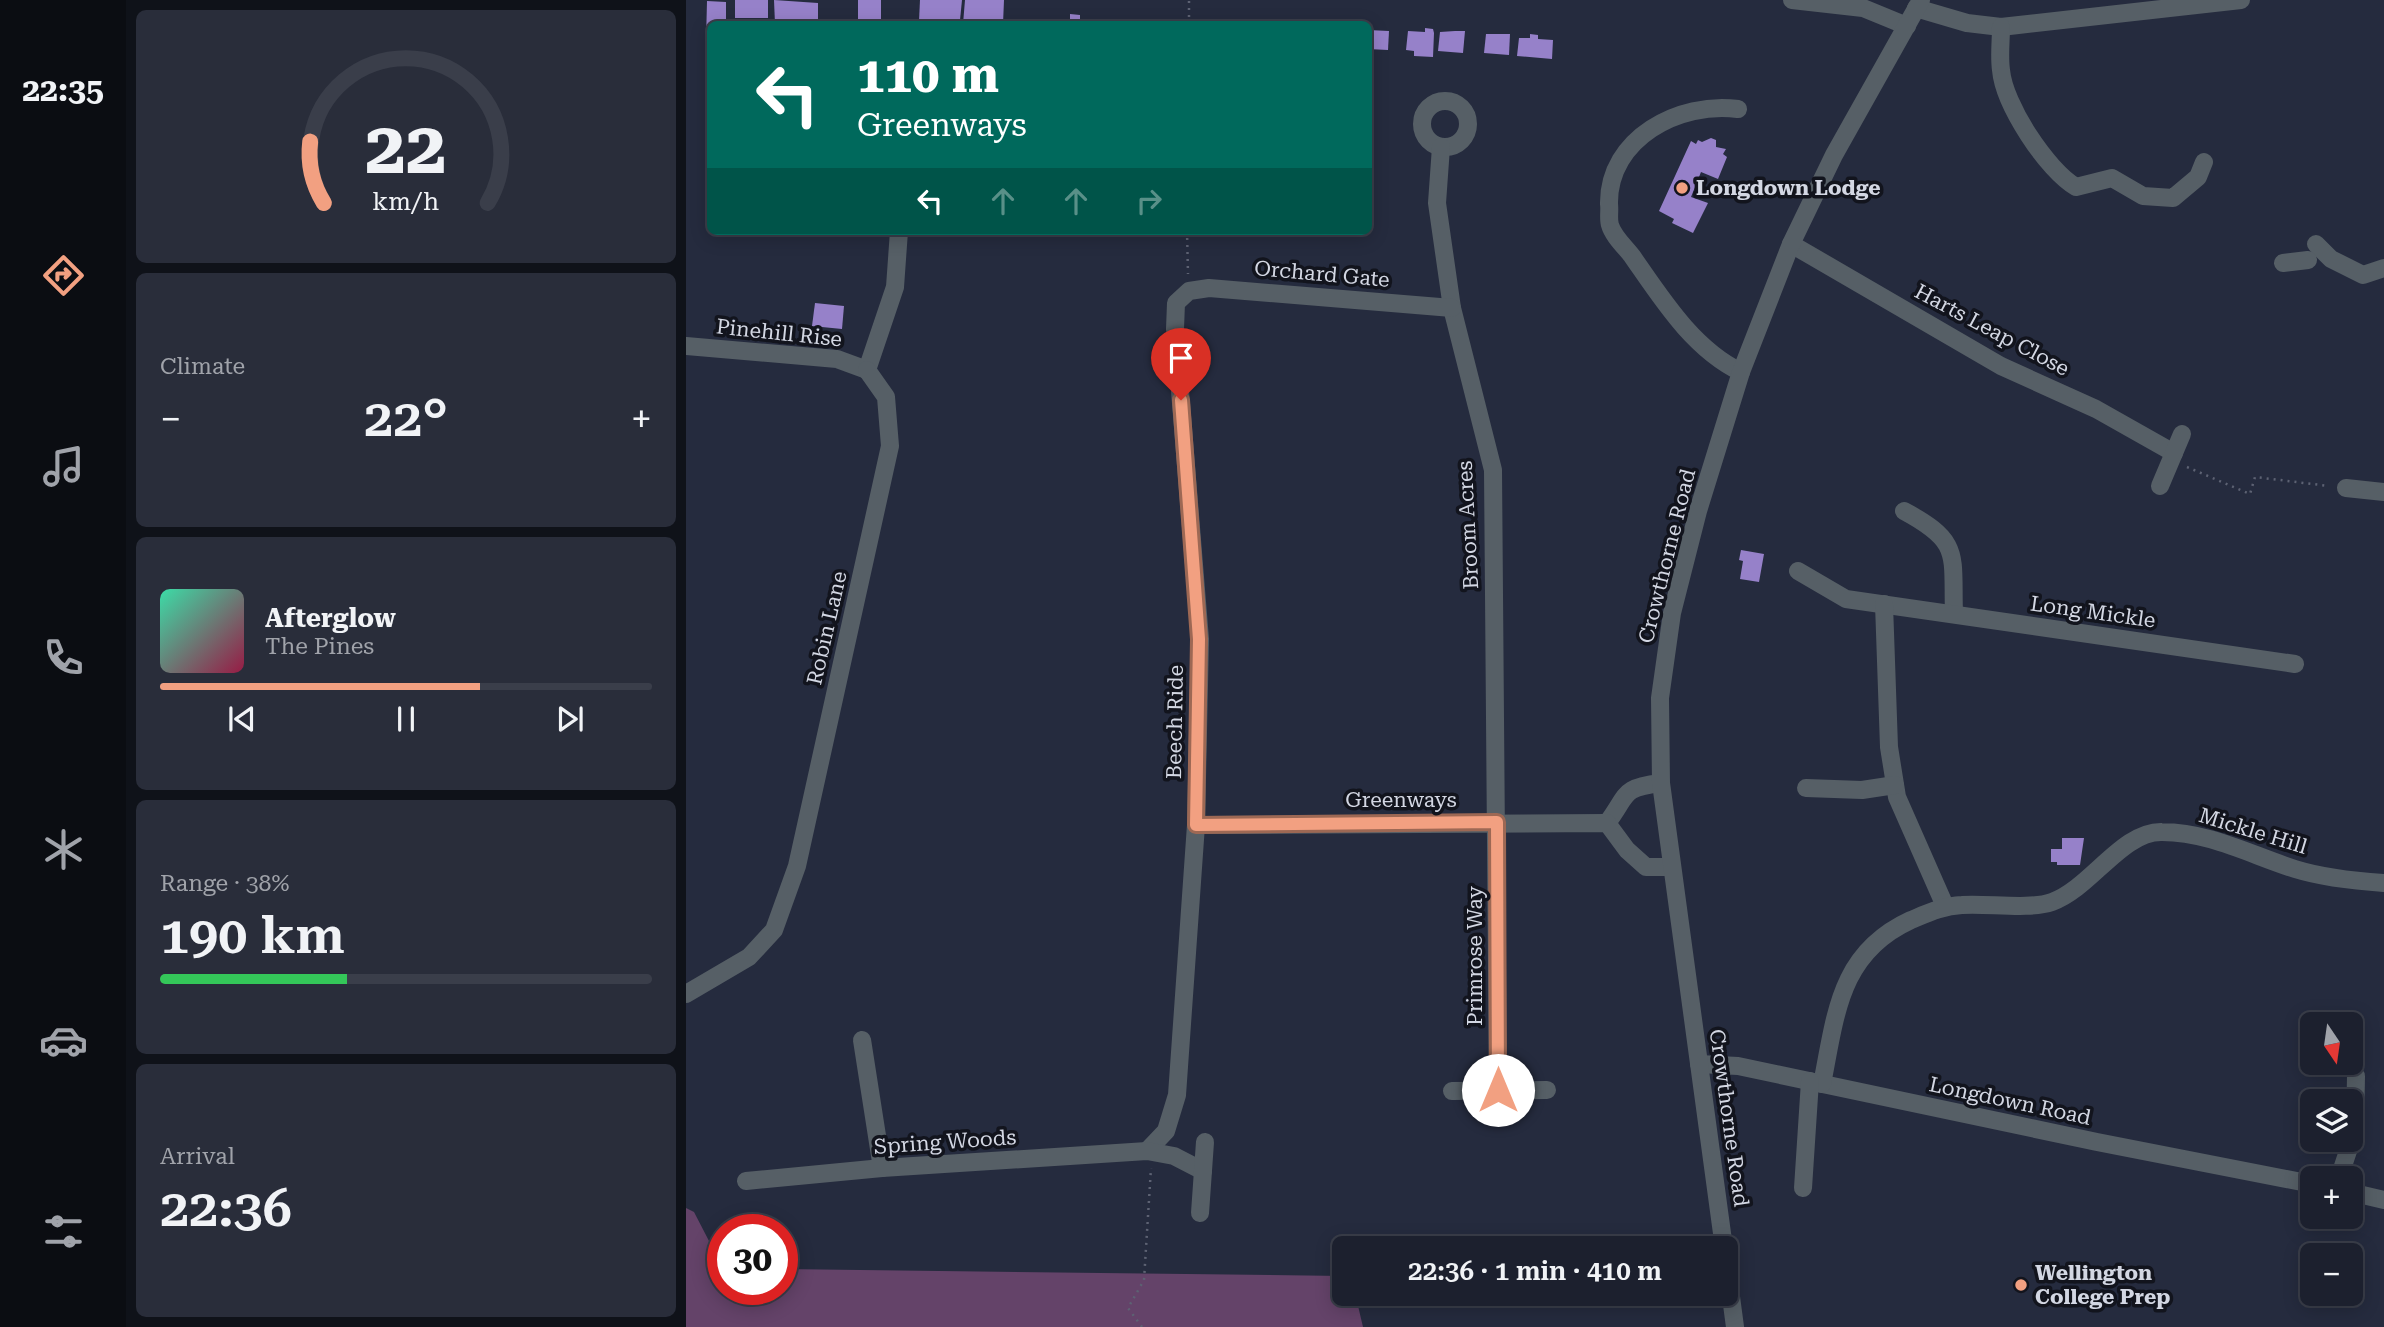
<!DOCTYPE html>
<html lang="en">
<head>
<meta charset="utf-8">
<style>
	:root { --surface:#1c202e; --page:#292d3a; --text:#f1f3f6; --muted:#a0a3aa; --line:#3a3e4a; --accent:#f2a081 }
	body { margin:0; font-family:"Roboto Serif",serif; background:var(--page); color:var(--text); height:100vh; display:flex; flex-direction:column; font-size:26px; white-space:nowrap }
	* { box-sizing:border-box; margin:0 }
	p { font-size:23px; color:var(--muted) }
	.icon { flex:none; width:38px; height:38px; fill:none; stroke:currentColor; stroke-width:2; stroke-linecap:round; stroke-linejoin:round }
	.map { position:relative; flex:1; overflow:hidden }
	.side { display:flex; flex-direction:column; gap:10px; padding:10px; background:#0f1219; width:560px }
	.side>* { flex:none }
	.banner { position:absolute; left:21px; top:21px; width:665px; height:214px; border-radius:10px; box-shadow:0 4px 18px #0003,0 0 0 2px var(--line); background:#00695c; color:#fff; overflow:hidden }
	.needle { width:46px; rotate:167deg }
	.tools { position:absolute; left:1614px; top:1012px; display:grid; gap:14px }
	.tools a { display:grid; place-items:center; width:63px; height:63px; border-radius:10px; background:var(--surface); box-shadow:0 4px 18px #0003,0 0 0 2px var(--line); font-size:35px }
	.speed { position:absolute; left:21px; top:1214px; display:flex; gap:14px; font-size:35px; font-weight:700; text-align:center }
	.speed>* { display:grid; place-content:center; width:91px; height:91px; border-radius:50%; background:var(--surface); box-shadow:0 4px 18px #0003,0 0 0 2px var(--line); line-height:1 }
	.speed .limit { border:10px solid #d22; background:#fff; color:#111 }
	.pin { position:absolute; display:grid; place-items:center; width:60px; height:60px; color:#fff; margin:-72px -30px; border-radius:50% 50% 50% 0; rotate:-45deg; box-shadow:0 0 7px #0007 }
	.pin .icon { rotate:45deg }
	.me { position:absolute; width:77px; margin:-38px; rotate:0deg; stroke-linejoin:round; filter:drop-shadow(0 0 5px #0008) }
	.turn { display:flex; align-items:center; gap:24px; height:147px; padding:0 35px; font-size:32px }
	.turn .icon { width:91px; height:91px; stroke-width:2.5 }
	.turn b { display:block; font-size:49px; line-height:60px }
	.lanes { display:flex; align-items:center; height:66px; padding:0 35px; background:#0003; justify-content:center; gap:35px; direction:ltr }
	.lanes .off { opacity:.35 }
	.big { font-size:52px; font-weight:600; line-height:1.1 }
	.side .tile { flex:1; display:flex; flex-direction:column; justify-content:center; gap:10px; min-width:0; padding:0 24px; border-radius:10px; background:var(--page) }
	.side .dial { align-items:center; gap:0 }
	.dial svg { height:182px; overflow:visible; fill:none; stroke:var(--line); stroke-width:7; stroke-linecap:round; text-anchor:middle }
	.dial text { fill:var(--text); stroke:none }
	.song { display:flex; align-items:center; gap:21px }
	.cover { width:84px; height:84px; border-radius:10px; background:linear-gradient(135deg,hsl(160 70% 55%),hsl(340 70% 35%)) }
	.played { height:7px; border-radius:4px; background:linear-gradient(90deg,var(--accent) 65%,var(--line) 65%) }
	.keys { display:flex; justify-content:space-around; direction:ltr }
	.heat { display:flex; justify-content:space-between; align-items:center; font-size:38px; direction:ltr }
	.charge { height:10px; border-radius:5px; background:linear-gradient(90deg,#34c759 38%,var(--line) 0) }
	.trip { position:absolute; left:646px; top:1236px; width:406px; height:70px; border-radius:10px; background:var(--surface); box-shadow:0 4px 18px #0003,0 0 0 2px var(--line); font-weight:600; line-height:70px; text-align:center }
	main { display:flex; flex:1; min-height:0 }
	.menu { display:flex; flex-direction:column; width:126px; justify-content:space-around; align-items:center; background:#0b0d12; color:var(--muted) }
	.menu .icon { width:49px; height:49px }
	.menu .on { color:var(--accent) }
	.menu b { font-size:32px; color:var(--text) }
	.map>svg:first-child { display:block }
</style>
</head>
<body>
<main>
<nav class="menu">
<b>22:35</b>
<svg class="icon on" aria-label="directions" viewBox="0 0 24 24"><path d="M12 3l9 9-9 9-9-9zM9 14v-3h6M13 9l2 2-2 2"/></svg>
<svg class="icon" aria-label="music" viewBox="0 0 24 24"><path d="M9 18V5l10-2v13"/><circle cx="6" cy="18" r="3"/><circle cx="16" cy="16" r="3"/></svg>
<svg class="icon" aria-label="phone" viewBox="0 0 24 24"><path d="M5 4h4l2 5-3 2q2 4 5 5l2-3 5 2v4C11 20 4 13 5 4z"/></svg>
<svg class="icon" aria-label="climate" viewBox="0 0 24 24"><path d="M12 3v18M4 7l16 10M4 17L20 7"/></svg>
<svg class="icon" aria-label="car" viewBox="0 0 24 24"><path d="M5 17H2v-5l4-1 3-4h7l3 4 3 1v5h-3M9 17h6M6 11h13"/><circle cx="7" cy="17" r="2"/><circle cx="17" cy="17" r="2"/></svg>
<svg class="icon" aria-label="filters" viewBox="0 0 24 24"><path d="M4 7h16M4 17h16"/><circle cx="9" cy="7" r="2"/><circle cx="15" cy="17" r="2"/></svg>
</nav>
<section class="side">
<div class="tile dial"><svg viewBox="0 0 100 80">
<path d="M14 69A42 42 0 1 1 86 69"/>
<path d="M14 69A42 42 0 0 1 8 42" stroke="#f2a081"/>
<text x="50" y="56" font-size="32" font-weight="700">22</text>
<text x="50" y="72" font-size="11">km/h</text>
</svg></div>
<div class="tile"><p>Climate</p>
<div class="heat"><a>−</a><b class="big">22°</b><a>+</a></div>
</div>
<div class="tile">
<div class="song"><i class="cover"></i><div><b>Afterglow</b><p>The Pines</p></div></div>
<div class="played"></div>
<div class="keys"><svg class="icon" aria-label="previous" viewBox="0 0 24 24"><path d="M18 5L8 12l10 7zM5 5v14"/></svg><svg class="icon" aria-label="pause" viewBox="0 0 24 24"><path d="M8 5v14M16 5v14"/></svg><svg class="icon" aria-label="next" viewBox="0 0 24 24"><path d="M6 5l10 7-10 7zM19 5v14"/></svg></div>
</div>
<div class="tile"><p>Range · 38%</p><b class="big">190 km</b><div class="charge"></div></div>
<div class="tile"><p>Arrival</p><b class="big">22:36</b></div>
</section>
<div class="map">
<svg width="1698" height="1327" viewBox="0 0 1698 1327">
	<rect width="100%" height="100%" fill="#252b3e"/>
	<polygon fill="#644369" points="0,1208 8,1212 37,1268 37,1290 96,1290 96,1269 658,1276 658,1293 669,1293 677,1327 0,1327"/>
	<g fill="#9681c9">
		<rect x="49" y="0" width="33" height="18"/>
		<polygon points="88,0 132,3 132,24 89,24"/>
		<polygon points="172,0 195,0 195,20 172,19"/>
		<polygon points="234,0 276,0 274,20 233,21"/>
		<polygon points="279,0 318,0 317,24 297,24 297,21 277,24"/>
		<polygon points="21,1 40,2 40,24 24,24 24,41 20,41"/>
		<polygon points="384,14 394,15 394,24 384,24"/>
		<polygon points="739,28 747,29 748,33 747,57 728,56 728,51 720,50 722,31 739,32"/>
		<polygon points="682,30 703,31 702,50 682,49"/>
		<polygon points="769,31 779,31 777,53 752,51 754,32"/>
		<polygon points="800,34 824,34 823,55 798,53"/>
		<polygon points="844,34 852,35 852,39 867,40 866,59 831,56 833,38 844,38"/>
		<polygon points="1025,138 1030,140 1030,147 1040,149 1037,154 1041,157 1032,179 1015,172 1005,197 1022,203 1007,233 986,223 988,219 973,211 1005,141 1010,144 1012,140 1016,142"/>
		<polygon points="129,303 158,306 156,329 126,326"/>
		<polygon points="1055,550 1078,554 1073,582 1054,579 1057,561 1053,560"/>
		<polygon points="1376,838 1398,838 1394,865 1371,865 1371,862 1365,862 1365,849 1376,849"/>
	</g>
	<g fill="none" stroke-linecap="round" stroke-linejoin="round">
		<g stroke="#5d6273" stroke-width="2.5" stroke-dasharray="2 5" stroke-linecap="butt">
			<polyline points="503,24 503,0"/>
			<polyline points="501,231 502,274"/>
			<polyline points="1501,467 1564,494 1569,477 1643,486"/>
			<polyline points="456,1327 442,1308 458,1280 465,1168"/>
		</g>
		<g stroke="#565f66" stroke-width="18">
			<polyline points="1106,0 1177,8 1221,26"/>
			<polyline points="1230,8 1281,23 1315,27 1555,0"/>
			<path d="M1315 27C1315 41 1313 56 1315 70 1318 105 1361 170 1390 187L1426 178 1457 196 1487 198 1512 177 1518 162"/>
			<circle cx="759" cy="124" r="23"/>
			<path d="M1052 109C994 101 922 138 923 204 924 210 922 219 924 225 927 236 939 247 946 256 976 299 1007 349 1055 372"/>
			<polyline points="755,147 751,203 766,308 807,470 812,1090"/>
			<polyline points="1105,244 1315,366 1410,409 1488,453"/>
			<polyline points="1630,244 1645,259 1677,275 1698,268"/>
			<polyline points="1597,263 1622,260"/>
			<polyline points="0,346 151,359 181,370"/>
			<polyline points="181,370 209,287 213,231"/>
			<polyline points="1474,486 1496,434"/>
			<polyline points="1660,488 1698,492"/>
			<path d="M1218 511C1276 542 1266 554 1268 614"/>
			<polyline points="1112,571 1160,599 1609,664"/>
			<polyline points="1198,604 1203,747 1211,797 1259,906"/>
			<polyline points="1120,788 1176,790 1209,785"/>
			<path d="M921 823C943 794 934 788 975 783"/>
			<polyline points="510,825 921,823 941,850 960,867 984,867"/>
			<polyline points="0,994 63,957 88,930 111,866 204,446 200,397 181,370"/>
			<polyline points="176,1040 196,1168"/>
			<polyline points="1013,1064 1052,1066 1411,1142 1626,1184"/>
			<path d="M1136 1084C1150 1014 1153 953 1225 920 1242 913 1257 906 1276 905 1301 903 1343 910 1366 902 1405 888 1436 831 1476 832 1523 832 1565 855 1609 869 1638 878 1668 881 1698 883"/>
			<polyline points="766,1091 861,1090"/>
			<polyline points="461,1151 480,1131 491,1095 510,825 514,639 489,329 490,303 503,291 523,288 766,308"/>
			<polyline points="1653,1178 1669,1130 1670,1076"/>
			<polyline points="60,1181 196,1168 461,1151 488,1156 517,1171"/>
			<polyline points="1117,1188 1124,1081"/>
			<polyline points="1664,1192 1698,1200"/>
			<polyline points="514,1213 519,1142"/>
			<polyline points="1038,1248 975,783 974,698 986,613 1012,511 1055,372 1105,244 1148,155 1235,0"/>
			<polyline points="1040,1259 1049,1327"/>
		</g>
	</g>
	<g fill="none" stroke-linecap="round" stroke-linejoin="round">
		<defs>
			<polyline id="route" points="495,400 513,639 510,825 811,822 812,1090"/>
		</defs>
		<use href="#route" stroke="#9d6854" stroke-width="18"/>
		<use href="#route" stroke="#f2a081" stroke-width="12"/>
	</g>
	<g fill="#f2a081" stroke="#12141d" stroke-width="2.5">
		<circle cx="996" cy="188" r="7"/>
		<circle cx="1335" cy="1285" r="7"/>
	</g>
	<g text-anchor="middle" stroke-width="7" stroke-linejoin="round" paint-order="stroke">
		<g font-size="21" font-weight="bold" fill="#d3d7e3" stroke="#12141d" text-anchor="start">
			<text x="1010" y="195">Longdown Lodge</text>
			<text x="1349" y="1280">Wellington<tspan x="1349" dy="24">College Prep</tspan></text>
		</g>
		<g font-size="21" fill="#d3d7e3" stroke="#12141d">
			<text transform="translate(636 274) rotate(5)" y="7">Orchard Gate</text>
			<text transform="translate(1306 330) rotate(28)" y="7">Harts Leap Close</text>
			<text transform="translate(93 333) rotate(6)" y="7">Pinehill Rise</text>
			<text transform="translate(782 525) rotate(-93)" y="7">Broom Acres</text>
			<text transform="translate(981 556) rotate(-76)" y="7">Crowthorne Road</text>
			<text transform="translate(1407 612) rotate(8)" y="7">Long Mickle</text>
			<text transform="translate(141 628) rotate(-77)" y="7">Robin Lane</text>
			<text transform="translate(489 722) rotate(-89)" y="7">Beech Ride</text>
			<text x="715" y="807">Greenways</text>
			<text transform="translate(1567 831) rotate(17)" y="7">Mickle Hill</text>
			<text transform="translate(789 956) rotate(-90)" y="7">Primrose Way</text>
			<text transform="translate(1324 1101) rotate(12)" y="7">Longdown Road</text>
			<text transform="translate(1043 1118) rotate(82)" y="7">Crowthorne Road</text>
			<text transform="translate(259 1142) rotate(-4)" y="7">Spring Woods</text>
		</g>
	</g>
</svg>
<div class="tools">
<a><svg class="needle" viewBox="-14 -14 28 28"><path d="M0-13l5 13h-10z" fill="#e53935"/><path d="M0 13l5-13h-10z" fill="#a0a3aa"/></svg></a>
<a><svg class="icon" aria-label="layers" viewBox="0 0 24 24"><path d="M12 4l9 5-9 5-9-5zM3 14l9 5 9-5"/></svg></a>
<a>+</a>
<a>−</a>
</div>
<div class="speed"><div class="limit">30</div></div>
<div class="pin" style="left:495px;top:400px;background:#d93025"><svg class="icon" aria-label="arrive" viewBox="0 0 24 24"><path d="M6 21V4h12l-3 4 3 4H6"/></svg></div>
<svg class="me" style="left:812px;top:1090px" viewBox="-20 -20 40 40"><circle r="19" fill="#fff"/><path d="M0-13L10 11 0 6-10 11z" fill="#f2a081"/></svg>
<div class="trip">22:36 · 1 min · 410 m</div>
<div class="banner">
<div class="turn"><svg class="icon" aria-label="left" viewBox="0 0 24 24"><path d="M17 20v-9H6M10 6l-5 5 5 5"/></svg><div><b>110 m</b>Greenways</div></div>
<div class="lanes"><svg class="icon" aria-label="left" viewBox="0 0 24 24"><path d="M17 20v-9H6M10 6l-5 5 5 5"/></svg><svg class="icon off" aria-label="ahead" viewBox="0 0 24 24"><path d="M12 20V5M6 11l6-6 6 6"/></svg><svg class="icon off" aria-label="ahead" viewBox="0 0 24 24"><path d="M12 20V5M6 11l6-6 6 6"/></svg><svg class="icon off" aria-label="right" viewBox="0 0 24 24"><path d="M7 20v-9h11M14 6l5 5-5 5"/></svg></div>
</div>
</div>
</main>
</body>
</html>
